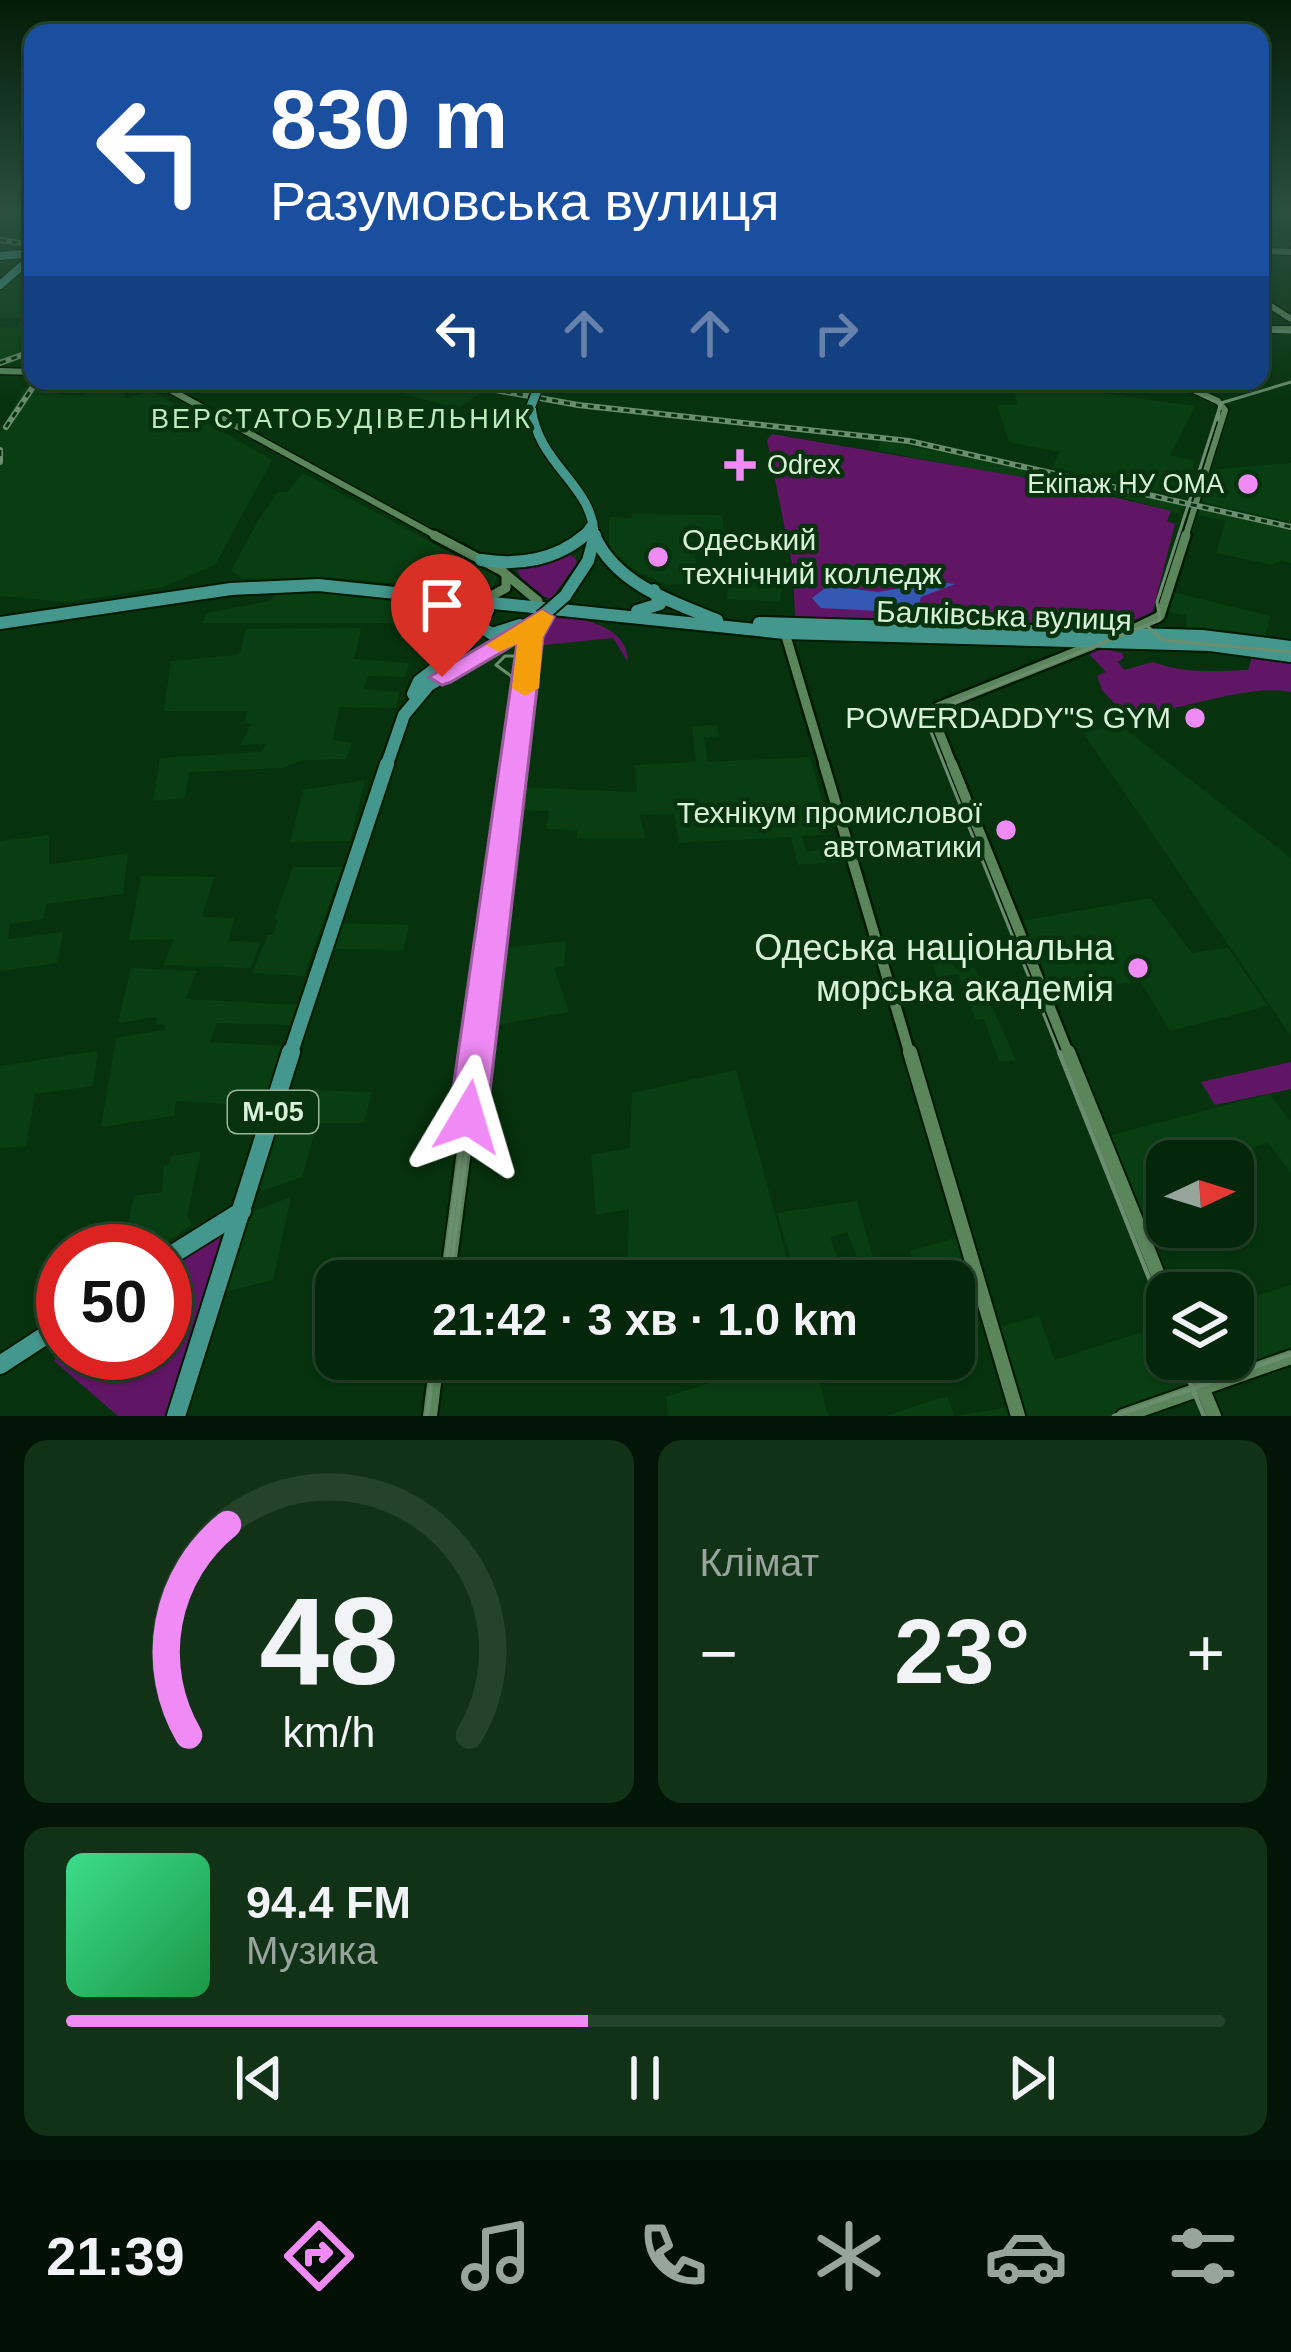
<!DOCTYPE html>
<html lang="uk">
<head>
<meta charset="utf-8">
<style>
	:root { --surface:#04260a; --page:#123218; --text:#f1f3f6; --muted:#97a59c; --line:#25432b; --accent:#f08bf5 }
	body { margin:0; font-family:Arial,sans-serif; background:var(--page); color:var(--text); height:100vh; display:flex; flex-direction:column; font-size:45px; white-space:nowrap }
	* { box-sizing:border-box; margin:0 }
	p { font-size:39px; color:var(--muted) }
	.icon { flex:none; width:66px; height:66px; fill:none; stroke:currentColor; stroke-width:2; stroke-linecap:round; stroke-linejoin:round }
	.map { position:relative; height:1416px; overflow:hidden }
	.panel { display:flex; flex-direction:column; gap:24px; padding:24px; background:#021506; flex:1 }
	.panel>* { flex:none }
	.banner { position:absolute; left:24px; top:24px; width:1245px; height:366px; border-radius:24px; box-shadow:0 3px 9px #0004,0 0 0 3px var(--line); background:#1a4fa0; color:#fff; overflow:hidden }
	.needle { width:78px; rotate:86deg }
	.fabs { position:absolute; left:1146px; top:1140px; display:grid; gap:24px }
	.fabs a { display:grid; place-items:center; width:108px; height:108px; border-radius:24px; background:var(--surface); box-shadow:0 3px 9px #0004,0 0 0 3px var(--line); font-size:60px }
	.speed { position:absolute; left:36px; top:1224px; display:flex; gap:24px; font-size:60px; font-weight:700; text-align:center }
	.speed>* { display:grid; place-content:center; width:156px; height:156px; border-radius:50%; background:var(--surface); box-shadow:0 3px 9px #0004,0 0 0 3px var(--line); line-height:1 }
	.speed .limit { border:18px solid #d22; background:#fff; color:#111 }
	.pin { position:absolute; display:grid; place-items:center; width:102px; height:102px; color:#fff; margin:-123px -51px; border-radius:50% 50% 50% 0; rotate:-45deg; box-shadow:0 0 12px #0007 }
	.pin .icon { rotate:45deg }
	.me { position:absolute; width:132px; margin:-66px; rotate:7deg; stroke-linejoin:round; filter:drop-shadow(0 0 9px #0008) }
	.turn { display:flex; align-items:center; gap:42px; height:252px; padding:0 48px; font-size:54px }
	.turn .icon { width:156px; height:156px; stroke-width:2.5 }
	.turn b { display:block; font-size:84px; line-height:102px }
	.lanes { display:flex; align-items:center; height:114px; padding:0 48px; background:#0003; justify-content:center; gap:60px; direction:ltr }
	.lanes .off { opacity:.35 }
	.big { font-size:90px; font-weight:800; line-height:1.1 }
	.panel .widget { flex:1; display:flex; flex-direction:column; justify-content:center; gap:18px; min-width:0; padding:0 42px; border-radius:24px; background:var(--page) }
	.panel .dial { align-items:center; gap:0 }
	.dial svg { height:312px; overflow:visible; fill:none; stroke:var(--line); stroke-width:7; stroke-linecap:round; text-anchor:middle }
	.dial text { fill:var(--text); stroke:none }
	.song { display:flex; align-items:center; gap:36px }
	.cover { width:144px; height:144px; border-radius:18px; background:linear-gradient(135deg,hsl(150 70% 55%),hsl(140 70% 35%)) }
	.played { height:12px; border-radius:6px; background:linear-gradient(90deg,var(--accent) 45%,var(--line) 45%) }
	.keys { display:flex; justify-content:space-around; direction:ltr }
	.heat { display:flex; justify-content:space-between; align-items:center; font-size:66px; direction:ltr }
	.panel .tiles { flex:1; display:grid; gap:24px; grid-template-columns:1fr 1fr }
	.widget:last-child { grid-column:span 2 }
	.trip { position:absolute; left:315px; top:1260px; width:660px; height:120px; border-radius:24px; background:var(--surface); box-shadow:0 3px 9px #0004,0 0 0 3px var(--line); font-weight:800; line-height:120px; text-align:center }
	.dock { display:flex; height:192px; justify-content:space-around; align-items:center; background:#020f04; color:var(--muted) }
	.dock .icon { width:84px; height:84px }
	.dock .selected { color:var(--accent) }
	.dock b { font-size:54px; color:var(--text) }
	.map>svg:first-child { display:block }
</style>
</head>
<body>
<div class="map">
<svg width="1291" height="1416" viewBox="0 0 1291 1416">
	<rect width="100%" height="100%" fill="#06330d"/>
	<g fill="#093e12">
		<polygon points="33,272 33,349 0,362 0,327 15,328 23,318 0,318 0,289"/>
		<polygon points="32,375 33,381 59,381 58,394 82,396 96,382 129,385 124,396 128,398 150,390 272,460 215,565 163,587 69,602 0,596 0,432"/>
		<polygon points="374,381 434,381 480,393 459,408 367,385"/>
		<polygon points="1011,381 1195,406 1170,455 1195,461 1184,497 1053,468 1059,452 1009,442 997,405 1018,405"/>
		<polygon points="881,440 1062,477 1183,504 1180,514 1098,491 978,471 878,450"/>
		<polygon points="1291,463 1291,522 1203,502 1208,470"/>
		<polygon points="303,473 457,556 499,573 490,592 326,577 242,579 231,570 258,521 278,492 288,492"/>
		<polygon points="1200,507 1291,529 1291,563 1281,560 1272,565 1216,553 1226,521 1198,515"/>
		<polygon points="633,514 722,515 724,533 691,534 697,567 695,584 666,585 631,568 609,548 609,517 630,518"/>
		<polygon points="730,566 783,567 780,602 727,599"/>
		<polygon points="283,590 316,590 481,609 477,614 436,623 202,623 207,613 269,601"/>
		<polygon points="1173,592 1270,616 1265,637 1187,628 1186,615 1167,612"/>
		<polygon points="361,628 354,659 409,663 405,677 368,676 363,689 400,692 395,708 339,707 333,740 352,743 346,759 302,760 284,768 189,772 185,798 153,801 160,758 261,752 267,744 241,745 251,724 244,723 248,711 164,711 171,661 236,655 241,652 245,629"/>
		<polygon points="717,725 719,736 704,738 708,762 810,757 831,834 802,836 806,852 847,846 851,861 798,865 791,837 679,843 674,814 640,815 645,838 577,838 577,830 546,829 549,811 509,810 513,787 637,792 635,765 696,762 692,726"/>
		<polygon points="1120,725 1291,858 1291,1036 1082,731"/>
		<polygon points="365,780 350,841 290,842 303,790"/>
		<polygon points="49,835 49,865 128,853 123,894 46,904 43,919 10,924 8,939 63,932 57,963 0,971 0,841"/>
		<polygon points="293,867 342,867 304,976 252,973 268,935 273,935 278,920 274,919"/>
		<polygon points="141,876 214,877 202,917 235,918 228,941 260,942 251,968 163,965 174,939 129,940"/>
		<polygon points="1150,898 1192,953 1228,948 1268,1006 1170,1031 1141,982 1045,991 1017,922"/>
		<polygon points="333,923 409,925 403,950 331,949"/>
		<polygon points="942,938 956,969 975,968 1016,1060 999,1062 984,1019 976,1020 958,974 937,977 925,945"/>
		<polygon points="566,941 564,966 554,968 569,1012 485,1027 492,949"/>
		<polygon points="131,968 197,971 185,999 297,1005 290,1025 217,1023 210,1042 283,1046 263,1106 176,1101 174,1116 101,1127 116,1038 165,1030 165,1025 156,1024 157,1017 118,1023"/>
		<polygon points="98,1051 93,1086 35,1094 26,1146 0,1148 0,1066"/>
		<polygon points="736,1070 793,1281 627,1281 629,1209 596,1215 591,1155 630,1148 632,1093"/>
		<polygon points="285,1089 372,1092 364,1123 317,1123 302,1177 262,1191 258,1184"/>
		<polygon points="1269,1094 1291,1121 1291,1173 1268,1142 1210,1161 1167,1161 1167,1227 1202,1227 1147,1244 1104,1137"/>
		<polygon points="201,1151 187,1215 192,1225 153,1251 123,1251 134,1196 162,1192 164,1165 170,1164 171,1156"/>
		<polygon points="291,1197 273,1280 225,1292 248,1213"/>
		<polygon points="857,1201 873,1258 859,1262 847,1232 830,1237 840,1267 796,1277 777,1213"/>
		<polygon points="962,1236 982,1295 954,1303 954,1281 919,1281 910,1251"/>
		<polygon points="1291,1285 1291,1355 1118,1416 885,1416 947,1396 955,1416 1015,1406 992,1329 1039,1316 1055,1360 1167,1324 1167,1359 1233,1359 1233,1303"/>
		<polygon points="784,1359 814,1359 828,1416 668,1416 666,1397"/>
	</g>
	<g fill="#611665">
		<polygon points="772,434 1051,482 1171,511 1167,521 1175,524 1152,614 1110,628 795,617 793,569 767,440"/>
		<polygon points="564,554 575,557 577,563 551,599 527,590 516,568"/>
		<path d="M558 613C586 621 628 626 628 662L613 638 534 646 538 630Z"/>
		<path d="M1105 649 1122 653 1124 658 1118 662 1124 670 1153 662C1184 674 1215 671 1248 670L1252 656 1291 660V692C1248 683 1175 713 1126 716L1102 690 1097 676 1106 672 1088 653Z"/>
		<polygon points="1291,1062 1291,1089 1215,1105 1201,1082"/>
		<polygon points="225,1229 166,1416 118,1416 54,1361 63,1338 63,1353 165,1353 165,1270"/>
	</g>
	<polygon fill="#3558b4" points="939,582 955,584 921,597 917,613 821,608 812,598 828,586 878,592"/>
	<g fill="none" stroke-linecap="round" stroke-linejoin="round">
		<defs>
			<g id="secondary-far3">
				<polyline points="1260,251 1291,252"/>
				<polyline points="1260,299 1291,319"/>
				<polyline points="1260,329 1291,329"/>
				<polyline points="0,371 33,372"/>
				<polyline points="127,381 165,387 440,538"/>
				<polyline points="1174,381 1218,401 1225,410 1185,538"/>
			</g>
			<g id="secondary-far2">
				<polyline points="434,535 502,571 538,601"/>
				<polyline points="491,596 506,588 506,575"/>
				<polyline points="785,633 825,767"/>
				<polyline points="1125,633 1160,616 1186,535"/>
				<polyline points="514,767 531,637 538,621"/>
				<polyline points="953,767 932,714 938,707 1093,645"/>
			</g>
			<g id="secondary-far1">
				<polyline points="824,764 910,1055"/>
				<polyline points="952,764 1069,1055"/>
				<polyline points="477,1055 514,764"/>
			</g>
			<g id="secondary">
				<polyline points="910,1052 1018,1416"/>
				<polyline points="1068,1052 1167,1297"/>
				<polyline points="447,1281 477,1052"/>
				<polyline points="1190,1359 1214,1416"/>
				<polyline points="430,1416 437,1359"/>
				<polyline points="1123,1416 1291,1357"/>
			</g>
			<g id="primary-far4">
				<polyline points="33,231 27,236 33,240"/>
				<polyline points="0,256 33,253"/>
				<polyline points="0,285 33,256"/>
			</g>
			<g id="primary-far3">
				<path d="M531 406C537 466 595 485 594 538"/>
				<polyline points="582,538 593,523"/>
			</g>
			<g id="primary-far2">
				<path d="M595 537C617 584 671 602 717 620"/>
				<path d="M481 560C518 566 556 560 585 535"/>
				<polyline points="565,596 588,561 595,535"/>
				<polyline points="637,611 660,604 654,590"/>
				<polyline points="0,623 231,589 318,585 785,633 1210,645 1291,656"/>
				<polyline points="759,623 1202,636 1291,647"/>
				<polyline points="479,626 492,634 520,625"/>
				<polyline points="413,694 419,681 467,644 488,610 476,603"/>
				<polyline points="386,767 404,715 429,685 541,617"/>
			</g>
			<polyline id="primary-far1" points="290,1055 387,764"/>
			<g id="primary">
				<polyline points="165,1259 242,1211"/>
				<polyline points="0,1365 63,1324"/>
				<polyline points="176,1416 291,1052"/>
			</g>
		</defs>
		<use href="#secondary-far3" stroke="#001901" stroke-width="9"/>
		<use href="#secondary-far2" stroke="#001901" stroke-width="14"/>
		<use href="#secondary-far1" stroke="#001901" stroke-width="15"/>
		<use href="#secondary" stroke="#001901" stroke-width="18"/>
		<use href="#primary-far4" stroke="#001901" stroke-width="10"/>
		<use href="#primary-far3" stroke="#001901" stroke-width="12"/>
		<use href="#primary-far2" stroke="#001901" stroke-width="16"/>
		<use href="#primary-far1" stroke="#001901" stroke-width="18"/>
		<use href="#primary" stroke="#001901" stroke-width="22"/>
		<use href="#secondary-far3" stroke="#5b865c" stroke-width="6"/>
		<use href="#secondary-far2" stroke="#5b865c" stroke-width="9"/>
		<use href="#secondary-far1" stroke="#5b865c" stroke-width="10"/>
		<use href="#secondary" stroke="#5b865c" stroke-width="14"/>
		<use href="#primary-far4" stroke="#44978d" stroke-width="8"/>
		<use href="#primary-far3" stroke="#44978d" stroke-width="9"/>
		<use href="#primary-far2" stroke="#44978d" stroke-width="12"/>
		<use href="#primary-far1" stroke="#44978d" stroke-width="14"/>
		<use href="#primary" stroke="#44978d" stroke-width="18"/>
		<g stroke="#6b8e6f" stroke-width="3">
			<polyline points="1260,331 1291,332"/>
			<polyline points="1171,381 1220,404 1218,420"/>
			<polyline points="1148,627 1163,640 1291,652"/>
			<polyline points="474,1055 522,684 496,665 505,656 523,656 530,663 479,1055"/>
			<polyline points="1060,1055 927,722 933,711 1160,620 1157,602 1221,403 1291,382"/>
		</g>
		<g stroke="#6b8e6f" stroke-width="4.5">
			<polyline points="1059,1052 1167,1323"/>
			<polyline points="444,1281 474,1052"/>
			<polyline points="449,1281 479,1052"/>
			<polyline points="1180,1359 1204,1416"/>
			<polyline points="427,1416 434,1359"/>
			<polyline points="1114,1416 1291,1354"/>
		</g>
		<defs>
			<g id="rail">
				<polyline points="0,240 33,245"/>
				<polyline points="0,363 33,351"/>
				<polyline points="446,381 578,405 909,441 1291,527"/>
				<polyline points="6,427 37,381"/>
				<polyline points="0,450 0,462"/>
			</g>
		</defs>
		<use href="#rail" stroke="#6b8e6f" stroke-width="6"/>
		<use href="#rail" stroke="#06330d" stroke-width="3" stroke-dasharray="6" stroke-linecap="butt"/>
		<defs>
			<polyline id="primary-bridge-far1" points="531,406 536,393"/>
			<polyline id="primary-bridge" points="541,617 565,596"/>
		</defs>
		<use href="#primary-bridge-far1" stroke="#001901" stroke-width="12" stroke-linecap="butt"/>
		<use href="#primary-bridge" stroke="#001901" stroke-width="16" stroke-linecap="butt"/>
		<use href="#primary-bridge-far1" stroke="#44978d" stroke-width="9"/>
		<use href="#primary-bridge" stroke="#44978d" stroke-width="12"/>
	</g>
	<linearGradient id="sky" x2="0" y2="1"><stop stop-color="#031c07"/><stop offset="0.52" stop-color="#2a5040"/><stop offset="1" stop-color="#2a5040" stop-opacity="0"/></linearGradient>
	<rect width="1291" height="409" fill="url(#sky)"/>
	<polygon fill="#f08bf5" stroke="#9c5a9f" stroke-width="3" points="542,610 554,617 543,637 487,1117 481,1128 468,1133 455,1128 449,1117 517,643 451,682 442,685 429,677"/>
	<polygon fill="#f59e0b" points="542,610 554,617 543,637 539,688 525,696 512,688 517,644 499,652 486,645"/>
	<g fill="#f08bf5" stroke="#06330d" stroke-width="4.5">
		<path d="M734 447h12v12h12v12h-12v12h-12v-12h-12v-12h12z"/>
		<circle cx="1248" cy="484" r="12"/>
		<circle cx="658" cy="557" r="12"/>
		<circle cx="1195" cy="718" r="12"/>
		<circle cx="1006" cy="830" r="12"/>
		<circle cx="1138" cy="968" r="12"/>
	</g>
	<g text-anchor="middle" stroke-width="9" stroke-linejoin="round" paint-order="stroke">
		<g font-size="27" letter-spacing="3" fill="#bcebbd" stroke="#06330d">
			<text x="342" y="428">ВЕРСТАТОБУДІВЕЛЬНИК</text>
		</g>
		<g font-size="27" fill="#d8f0d8" stroke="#06330d" text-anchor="start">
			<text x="767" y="474">Odrex</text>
			<text x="1224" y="493" text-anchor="end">Екіпаж НУ ОМА</text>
		</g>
		<rect fill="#06330d" stroke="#99b79b" stroke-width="3" x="228" y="1091" width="90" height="42" rx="9"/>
		<g font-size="27" font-weight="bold" fill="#d8f0d8">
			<text x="273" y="1121">М-05</text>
		</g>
		<g font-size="30" fill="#d8f0d8" stroke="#06330d" text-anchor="end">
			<text x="682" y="550" text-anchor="start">Одеський<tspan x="682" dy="34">технічний колледж</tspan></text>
			<text x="1171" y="728">POWERDADDY"S GYM</text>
			<text x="982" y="823">Технікум промислової<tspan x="982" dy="34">автоматики</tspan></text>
		</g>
		<g font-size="30" fill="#d8f0d8" stroke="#06330d">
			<text transform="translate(1004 616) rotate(2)" y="10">Балківська вулиця</text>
		</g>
		<g font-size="36" fill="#d8f0d8" stroke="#06330d" text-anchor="end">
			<text x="1114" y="960">Одеська національна<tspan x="1114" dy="41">морська академія</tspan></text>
		</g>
	</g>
</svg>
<div class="fabs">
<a><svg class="needle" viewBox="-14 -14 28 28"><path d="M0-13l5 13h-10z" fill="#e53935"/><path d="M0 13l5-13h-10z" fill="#97a59c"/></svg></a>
<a><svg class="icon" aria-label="layers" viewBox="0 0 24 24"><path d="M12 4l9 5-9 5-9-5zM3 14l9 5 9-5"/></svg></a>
</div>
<div class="speed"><div class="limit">50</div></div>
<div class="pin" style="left:442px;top:677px;background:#d93025"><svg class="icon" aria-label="arrive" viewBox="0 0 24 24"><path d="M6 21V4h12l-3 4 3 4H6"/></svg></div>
<svg class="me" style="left:468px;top:1117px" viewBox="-20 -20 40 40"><path d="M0-17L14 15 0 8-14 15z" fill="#f08bf5" stroke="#fff" stroke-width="4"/></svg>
<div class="trip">21:42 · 3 хв · 1.0 km</div>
<div class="banner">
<div class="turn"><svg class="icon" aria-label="left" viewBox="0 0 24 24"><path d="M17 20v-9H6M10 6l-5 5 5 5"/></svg><div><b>830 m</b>Разумовська вулиця</div></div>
<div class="lanes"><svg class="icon" aria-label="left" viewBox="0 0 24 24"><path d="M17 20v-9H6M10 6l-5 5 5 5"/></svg><svg class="icon off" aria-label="ahead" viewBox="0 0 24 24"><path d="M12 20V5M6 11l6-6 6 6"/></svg><svg class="icon off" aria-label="ahead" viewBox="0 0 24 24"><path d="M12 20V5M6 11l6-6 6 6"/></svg><svg class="icon off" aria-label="right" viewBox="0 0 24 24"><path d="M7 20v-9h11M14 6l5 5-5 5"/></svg></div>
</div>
</div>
<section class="panel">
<div class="tiles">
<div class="widget dial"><svg viewBox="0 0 100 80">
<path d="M14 69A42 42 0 1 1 86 69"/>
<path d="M14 69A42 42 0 0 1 24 15" stroke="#f08bf5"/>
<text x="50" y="56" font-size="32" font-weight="700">48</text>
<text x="50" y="72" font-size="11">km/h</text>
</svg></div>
<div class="widget"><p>Клімат</p>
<div class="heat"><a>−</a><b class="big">23°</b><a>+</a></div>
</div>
<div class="widget">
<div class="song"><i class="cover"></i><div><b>94.4 FM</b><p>Музика</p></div></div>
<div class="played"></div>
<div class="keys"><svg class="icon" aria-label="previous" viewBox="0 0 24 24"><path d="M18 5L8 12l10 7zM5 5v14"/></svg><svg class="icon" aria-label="pause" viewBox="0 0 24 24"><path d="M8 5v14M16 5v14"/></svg><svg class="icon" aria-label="next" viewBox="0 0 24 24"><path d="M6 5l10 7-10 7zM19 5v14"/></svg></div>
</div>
</div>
</section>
<nav class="dock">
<b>21:39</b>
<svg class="icon selected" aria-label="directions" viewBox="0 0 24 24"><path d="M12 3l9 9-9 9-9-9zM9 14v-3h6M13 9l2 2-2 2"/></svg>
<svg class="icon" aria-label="music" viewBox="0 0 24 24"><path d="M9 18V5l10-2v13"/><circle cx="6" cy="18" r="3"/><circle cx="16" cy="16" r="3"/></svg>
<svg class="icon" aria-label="phone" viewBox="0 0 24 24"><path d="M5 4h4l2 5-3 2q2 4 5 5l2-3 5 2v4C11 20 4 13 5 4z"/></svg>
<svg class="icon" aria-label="climate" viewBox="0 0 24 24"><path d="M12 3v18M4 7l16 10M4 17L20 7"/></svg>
<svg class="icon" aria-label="car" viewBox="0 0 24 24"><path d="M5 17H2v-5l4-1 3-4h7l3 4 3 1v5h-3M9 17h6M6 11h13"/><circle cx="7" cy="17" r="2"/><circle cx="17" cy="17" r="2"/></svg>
<svg class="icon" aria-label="filters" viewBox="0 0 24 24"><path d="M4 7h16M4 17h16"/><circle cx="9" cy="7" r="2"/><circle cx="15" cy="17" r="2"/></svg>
</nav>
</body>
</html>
